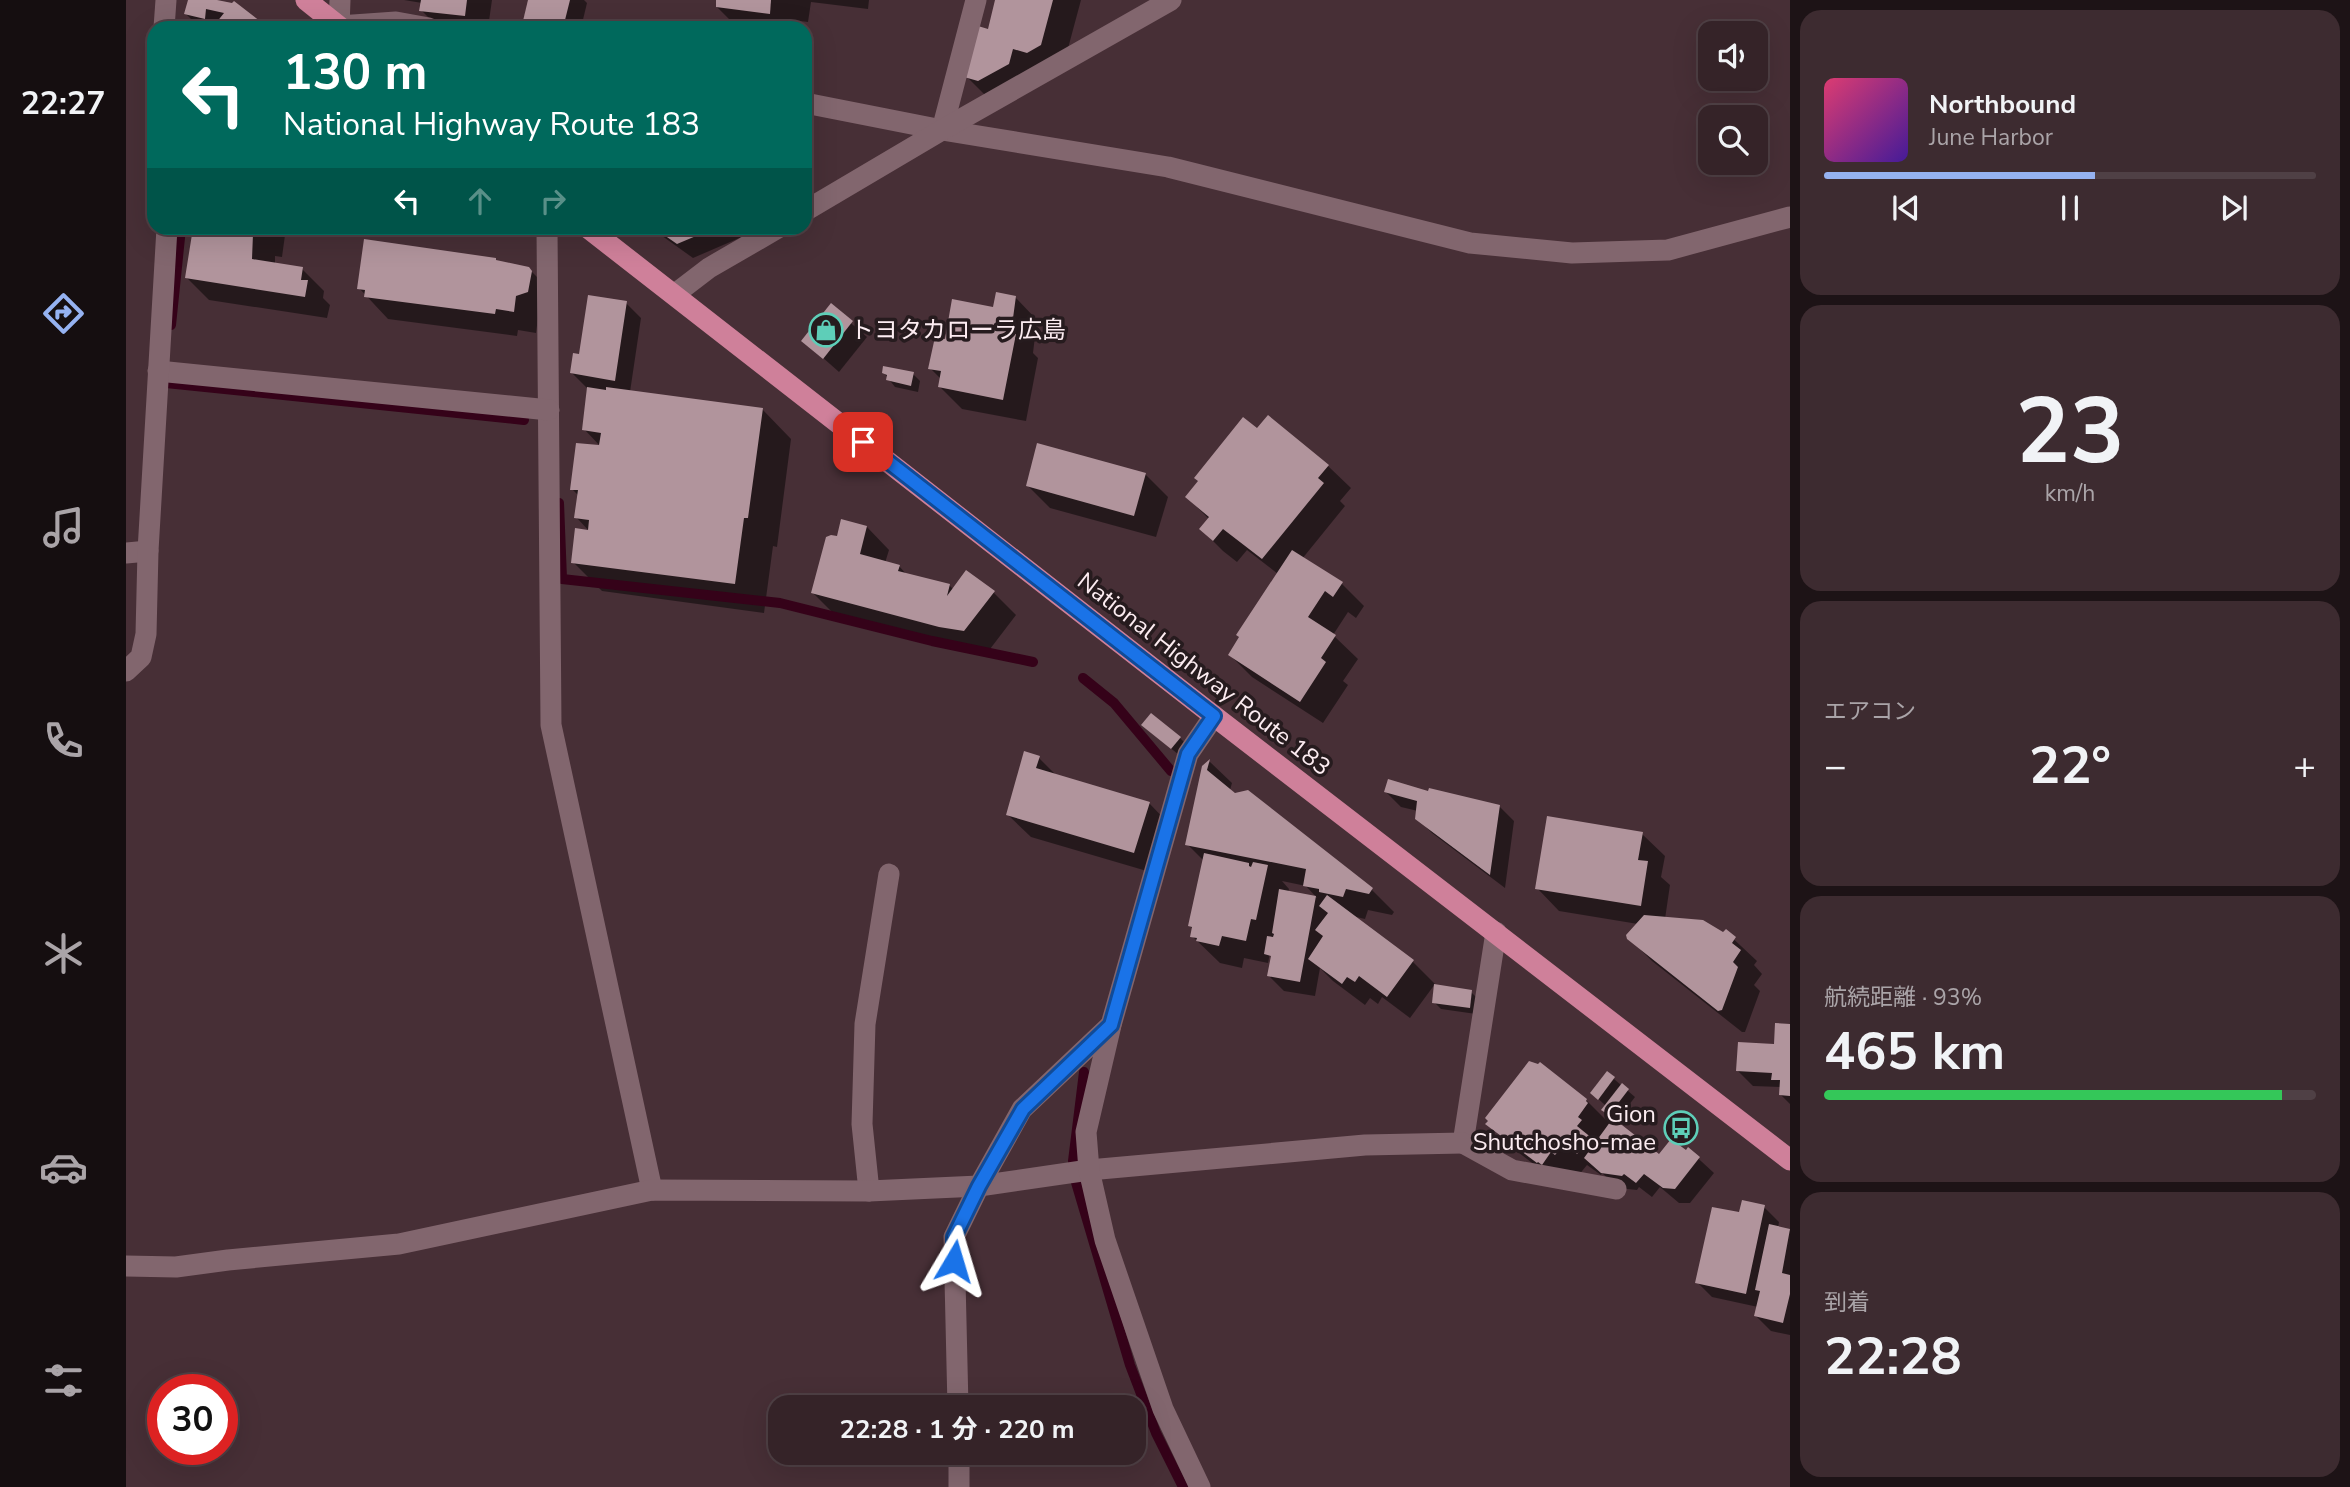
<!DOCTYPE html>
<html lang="ja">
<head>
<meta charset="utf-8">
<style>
	:root { --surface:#352328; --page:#3d2b30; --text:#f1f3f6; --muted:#aaa4a8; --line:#4f4045; --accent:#95b2f1 }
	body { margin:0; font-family:"Nunito Sans","Noto Sans JP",sans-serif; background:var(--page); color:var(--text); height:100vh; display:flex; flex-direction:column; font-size:26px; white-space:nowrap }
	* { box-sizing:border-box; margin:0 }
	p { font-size:23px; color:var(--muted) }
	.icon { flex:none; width:38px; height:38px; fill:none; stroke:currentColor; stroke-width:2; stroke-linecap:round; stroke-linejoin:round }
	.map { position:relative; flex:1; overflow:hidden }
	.panel { display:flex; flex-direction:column; gap:10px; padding:10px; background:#1d1316; width:560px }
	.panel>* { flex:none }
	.hud { position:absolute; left:21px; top:21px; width:665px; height:214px; border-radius:21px; box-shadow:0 7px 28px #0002,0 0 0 2px var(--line); background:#00695c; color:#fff; overflow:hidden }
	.fabs { position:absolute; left:1572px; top:21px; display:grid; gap:14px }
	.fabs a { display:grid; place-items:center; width:70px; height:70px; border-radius:14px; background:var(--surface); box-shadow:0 7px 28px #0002,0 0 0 2px var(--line); font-size:35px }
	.speed { position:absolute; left:21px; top:1374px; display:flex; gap:14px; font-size:35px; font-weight:700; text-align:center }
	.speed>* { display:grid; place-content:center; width:91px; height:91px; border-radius:50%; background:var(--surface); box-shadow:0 7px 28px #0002,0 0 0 2px var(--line); line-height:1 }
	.speed .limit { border:10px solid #d22; background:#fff; color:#111 }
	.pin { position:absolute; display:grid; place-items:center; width:60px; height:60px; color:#fff; margin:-30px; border-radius:14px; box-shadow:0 4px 10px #0006 }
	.me { position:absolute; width:77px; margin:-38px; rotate:7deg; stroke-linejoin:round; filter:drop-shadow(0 0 5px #0008) }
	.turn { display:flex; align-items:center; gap:24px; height:147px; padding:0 21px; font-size:32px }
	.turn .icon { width:91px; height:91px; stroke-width:2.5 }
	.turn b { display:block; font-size:49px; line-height:60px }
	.lanes { display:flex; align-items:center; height:66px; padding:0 21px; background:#0003; justify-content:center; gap:35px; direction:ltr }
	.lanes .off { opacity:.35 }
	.big { font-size:52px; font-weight:700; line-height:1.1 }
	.panel .card { flex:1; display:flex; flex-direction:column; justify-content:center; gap:10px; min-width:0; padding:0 24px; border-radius:21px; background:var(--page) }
	.panel .dial { align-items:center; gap:0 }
	.dial b { font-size:91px; line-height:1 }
	.song { display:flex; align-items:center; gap:21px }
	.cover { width:84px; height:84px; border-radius:10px; background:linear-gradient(135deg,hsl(340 70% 55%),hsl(260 70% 35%)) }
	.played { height:7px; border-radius:4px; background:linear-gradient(90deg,var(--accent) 55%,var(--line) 55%) }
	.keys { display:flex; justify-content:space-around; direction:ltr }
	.heat { display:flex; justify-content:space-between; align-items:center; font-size:38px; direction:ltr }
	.charge { height:10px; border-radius:5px; background:linear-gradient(90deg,#34c759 93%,var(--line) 0) }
	.trip { position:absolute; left:642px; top:1395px; width:378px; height:70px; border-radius:21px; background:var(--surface); box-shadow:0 7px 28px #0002,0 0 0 2px var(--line); font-weight:700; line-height:70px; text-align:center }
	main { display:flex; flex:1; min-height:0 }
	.tab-bar { display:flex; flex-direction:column; width:126px; justify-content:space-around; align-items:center; background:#150e10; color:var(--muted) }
	.tab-bar .icon { width:49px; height:49px }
	.tab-bar .current { color:var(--accent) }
	.tab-bar b { font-size:32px; color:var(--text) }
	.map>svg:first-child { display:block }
</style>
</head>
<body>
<main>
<nav class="tab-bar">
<b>22:27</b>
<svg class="icon current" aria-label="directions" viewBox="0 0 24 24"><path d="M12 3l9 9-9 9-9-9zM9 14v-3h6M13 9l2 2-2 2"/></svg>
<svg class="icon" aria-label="music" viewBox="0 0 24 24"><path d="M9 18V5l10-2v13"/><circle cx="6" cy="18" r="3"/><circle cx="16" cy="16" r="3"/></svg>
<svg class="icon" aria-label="phone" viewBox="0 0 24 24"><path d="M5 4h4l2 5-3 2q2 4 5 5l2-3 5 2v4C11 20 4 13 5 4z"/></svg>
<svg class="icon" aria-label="climate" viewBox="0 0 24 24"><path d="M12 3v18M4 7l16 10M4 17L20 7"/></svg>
<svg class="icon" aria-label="car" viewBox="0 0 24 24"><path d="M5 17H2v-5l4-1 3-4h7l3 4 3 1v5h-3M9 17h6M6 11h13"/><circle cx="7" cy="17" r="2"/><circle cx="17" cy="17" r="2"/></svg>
<svg class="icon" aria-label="filters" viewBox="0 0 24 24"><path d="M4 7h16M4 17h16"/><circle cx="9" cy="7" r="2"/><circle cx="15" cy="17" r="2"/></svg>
</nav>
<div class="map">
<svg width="1664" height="1487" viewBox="0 0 1664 1487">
	<rect width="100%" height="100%" fill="#472f36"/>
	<g fill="#0007" fill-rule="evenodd">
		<polygon points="63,0 83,0 140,28 74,28 60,14"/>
		<polygon points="278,0 366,0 362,28 313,28 295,10 296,3"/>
		<polygon points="404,0 458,0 461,3 455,28 402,28 398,25"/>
		<polygon points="592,0 743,0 742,9 685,2 682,22 659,19 658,28 606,22 591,7"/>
		<polygon points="871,0 955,0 937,67 863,99 840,76 863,31"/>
		<polygon points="69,228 160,228 156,257 149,256 149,264 176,269 198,291 197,298 204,305 201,318 83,300 60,277"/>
		<polygon points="222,228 235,228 235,231"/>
		<polygon points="525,228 622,228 625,233 567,258"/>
		<polygon points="402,268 425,291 412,318 410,333 392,330 391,336 262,319 233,288"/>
		<polygon points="889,297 911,320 907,353 912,358 900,421 836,409 814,387 815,379 804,368 869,309"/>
		<polygon points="500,303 515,318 504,392 636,409 665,439 651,547 647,546 638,613 476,591 447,562 464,532 450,517 453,496 446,489 476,448 458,429 461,388 446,373 455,356"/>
		<polygon points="705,306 741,337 713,372 678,341"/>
		<polygon points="758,373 787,374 794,381 792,392 769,387"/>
		<polygon points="1142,417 1202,466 1225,488 1214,501 1219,506 1176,559 1216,584 1238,606 1230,618 1222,612 1207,635 1232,659 1217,681 1222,685 1197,723 1126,677 1104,655 1152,574 1121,550 1111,562 1097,551 1075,529 1083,519 1061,497 1131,431"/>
		<polygon points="1019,474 1042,497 1030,537 924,508 902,486"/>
		<polygon points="741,527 763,550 759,563 773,566 781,575 823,585 828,590 868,593 890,615 861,653 837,649 709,615 687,593 712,538"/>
		<polygon points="1024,731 1054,738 1061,745 1053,755"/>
		<polygon points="913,758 932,777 1023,803 1045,826 1031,874 905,837 882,815"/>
		<path d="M1084 762 1106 783 1104 790 1246 890 1268 912 1266 915 1242 910 1239 919 1226 916 1287 962 1309 984 1284 1018 1256 997 1252 1004 1244 998 1239 1005 1207 981 1194 968 1189 996 1158 991 1143 976 1147 954 1144 953 1142 963 1118 958 1116 968 1094 963 1066 936 1067 929 1064 926 1078 861 1061 844 1078 767ZM1156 881 1180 886 1191 898 1162 893 1163 889Z"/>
		<polygon points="1260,792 1304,793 1373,806 1388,821 1379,888 1306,833 1291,818 1292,811 1275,807"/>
		<polygon points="1516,834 1539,856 1535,877 1544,885 1539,919 1597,935 1600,932 1631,961 1628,965 1636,974 1628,985 1634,991 1619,1032 1616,1032 1526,961 1503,938 1512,924 1433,911 1411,888"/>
		<polygon points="1345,992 1352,999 1350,1014 1315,1009 1308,1002"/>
		<polygon points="1664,1025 1664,1104 1655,1095 1655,1087 1627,1086 1612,1071 1650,1046"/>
		<polygon points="1488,1079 1509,1097 1490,1122 1534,1156 1560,1152 1563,1150 1588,1173 1564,1203 1553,1203 1534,1187 1526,1197 1513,1187 1511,1190 1492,1188 1476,1173 1475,1175 1461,1165 1452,1176 1434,1184 1384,1146 1361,1123 1460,1100 1484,1124 1488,1119 1477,1110 1480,1106 1466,1093"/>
		<polygon points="1638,1207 1653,1222 1652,1228 1664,1231 1664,1335 1645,1331 1630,1316 1632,1307 1586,1297 1571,1282 1614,1215"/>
	</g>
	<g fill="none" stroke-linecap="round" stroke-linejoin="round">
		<g stroke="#350219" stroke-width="10">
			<polyline points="45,325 55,228"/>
			<polyline points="40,383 398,420"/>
			<polyline points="433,503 436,579 654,603 806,641 907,662"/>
			<polyline points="957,678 988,703 1045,771"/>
			<polyline points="947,1161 958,1072"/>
			<polyline points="949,1179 1004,1365 1030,1433 1057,1487"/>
		</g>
	</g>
	<g fill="#b1949c">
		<polygon points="62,0 91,0 106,3 108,1 143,28 86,28 98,13 80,9 79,19 58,14"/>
		<polygon points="295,0 341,0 339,16 293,11"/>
		<polygon points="402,0 444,0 437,28 408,28 396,25"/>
		<polygon points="590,0 645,0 644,14 590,7"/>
		<polygon points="869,0 927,0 915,45 901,53 887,49 883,64 852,81 838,77 852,26 862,29"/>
		<polygon points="67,228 135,228 134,236 127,234 126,259 177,267 175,280 182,280 179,297 59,278"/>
		<polygon points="528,228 589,228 551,244"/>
		<polygon points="238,239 370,258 370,260 403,267 406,271 402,292 390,296 388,312 370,309 369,314 238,297 239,290 231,289"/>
		<polygon points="870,292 890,296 885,333 890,334 877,400 812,387 815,371 802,369 809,337 819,339 826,299 867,307"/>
		<polygon points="462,295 501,301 489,381 444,373 447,353 453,354"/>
		<polygon points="705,303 727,321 697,359 675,341"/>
		<polygon points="757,366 788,372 785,386 760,380 761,375 756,373"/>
		<polygon points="461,387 480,390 480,387 637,408 622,518 618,518 609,584 445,563 449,528 462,530 463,520 448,518 452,490 444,490 450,443 473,445 475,433 456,430"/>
		<polygon points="1142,415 1203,465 1192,478 1198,483 1136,559 1097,529 1087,541 1073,529 1083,517 1059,497 1072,481 1068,478 1117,417 1131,428"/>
		<polygon points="911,443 1020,473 1008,516 900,486"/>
		<polygon points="715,519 741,526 734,554 774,565 772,571 824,584 821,596 840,570 869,591 838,631 813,627 685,593 700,537 705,535 711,536"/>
		<polygon points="1166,550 1217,582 1207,597 1199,591 1182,617 1210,635 1195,658 1200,662 1174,702 1102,655 1113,637 1110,635"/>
		<polygon points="1025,713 1055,737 1045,749 1015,725"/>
		<polygon points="898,751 914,756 910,768 1024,802 1008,853 880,815"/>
		<polygon points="1084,759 1081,770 1109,793 1122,790 1247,888 1243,894 1220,889 1217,897 1193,892 1193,889 1177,886 1180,869 1059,845 1076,766"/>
		<polygon points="1262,779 1302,791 1303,788 1374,805 1364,875 1289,819 1291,801 1258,792"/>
		<polygon points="1421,816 1517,832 1512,860 1522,861 1515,906 1409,889"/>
		<polygon points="1078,853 1123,863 1123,866 1125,867 1127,862 1142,865 1130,920 1125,919 1120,941 1096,936 1093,946 1070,941 1071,938 1064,937 1066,927 1062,926"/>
		<polygon points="1153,889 1190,896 1174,982 1141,976 1145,956 1138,954 1141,936 1147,937 1148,934 1146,933"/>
		<polygon points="1201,895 1288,960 1261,997 1233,976 1229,982 1221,977 1216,984 1182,959 1197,936 1189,930 1202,913 1193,906"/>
		<polygon points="1518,915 1577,920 1597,932 1600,929 1610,937 1606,943 1615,950 1607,962 1612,967 1596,1010 1592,1011 1501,939 1500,935"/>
		<polygon points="1308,984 1346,990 1344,1008 1306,1003"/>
		<polygon points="1649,1023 1664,1024 1664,1096 1653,1095 1654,1080 1645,1080 1646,1073 1610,1071 1612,1042 1648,1044"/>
		<polygon points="1403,1061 1412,1064 1414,1062 1461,1099 1460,1101 1462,1103 1452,1117 1456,1120 1451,1126 1467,1139 1456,1152 1454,1151 1451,1154 1438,1144 1429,1155 1425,1152 1416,1165 1412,1162 1411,1163 1359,1124 1362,1121 1359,1118"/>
		<polygon points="1481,1071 1489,1077 1472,1100 1464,1093"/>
		<polygon points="1496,1083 1503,1089 1483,1115 1475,1110"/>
		<polygon points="1487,1118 1533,1154 1545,1139 1560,1150 1562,1147 1574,1157 1549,1189 1537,1188 1518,1174 1510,1183 1498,1174 1496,1176 1475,1173 1458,1158"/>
		<polygon points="1616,1200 1639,1205 1620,1294 1569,1283 1586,1207 1613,1212"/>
		<polygon points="1643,1224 1664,1229 1656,1273 1664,1275 1664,1294 1657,1323 1628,1316 1634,1291 1629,1290"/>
	</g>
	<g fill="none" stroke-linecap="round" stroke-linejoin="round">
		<g stroke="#82666e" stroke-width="21">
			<polyline points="214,0 213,26 270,22 303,28"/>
			<polyline points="38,28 40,0"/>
			<polyline points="679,103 816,130 1042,167 1344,243 1446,253 1542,250 1664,217"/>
			<polyline points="816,130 850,0"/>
			<polyline points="421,228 425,725 526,1190"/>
			<polyline points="32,371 423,410"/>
			<polyline points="0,553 22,551"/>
			<polyline points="0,671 15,657 20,634 22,551 41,228"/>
			<polyline points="1370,932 1337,1143 1386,1170 1490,1189"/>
			<polyline points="743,1191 736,1124 739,1024 763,874"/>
			<polyline points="0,1266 50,1267 102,1260 273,1244 526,1190 743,1191 853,1186 963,1170 1239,1145 1337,1143"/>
			<polyline points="832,1407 828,1237 853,1186 896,1109 985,1025"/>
			<polyline points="833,1452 833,1487"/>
			<polyline points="1074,1487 1037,1409 979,1240 963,1170 960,1132 985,1025 1062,754 1088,716"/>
		</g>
		<g stroke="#82666e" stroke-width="21">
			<polyline points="679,211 816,130 1045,0"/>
			<polyline points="549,294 583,268 652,228"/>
		</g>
		<g stroke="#cf809a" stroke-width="21">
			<polyline points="180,0 215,28"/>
			<polyline points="462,228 1088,716 1664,1160"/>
		</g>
	</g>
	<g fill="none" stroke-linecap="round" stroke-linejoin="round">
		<defs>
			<polyline id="route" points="737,442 1088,716 1062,754 985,1025 897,1109 853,1186 828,1237 828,1261"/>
		</defs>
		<use href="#route" stroke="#114b97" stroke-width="18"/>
		<use href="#route" stroke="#1a73e8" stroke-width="12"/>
	</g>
	<defs>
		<symbol id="shop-ring" viewBox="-11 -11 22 22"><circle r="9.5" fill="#261b1e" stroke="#5eceb8" stroke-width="1.5"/><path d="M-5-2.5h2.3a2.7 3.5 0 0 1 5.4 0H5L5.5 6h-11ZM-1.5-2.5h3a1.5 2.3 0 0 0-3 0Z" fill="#5eceb8"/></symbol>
		<symbol id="bus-ring" viewBox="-11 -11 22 22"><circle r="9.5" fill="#261b1e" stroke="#5eceb8" stroke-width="1.5"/><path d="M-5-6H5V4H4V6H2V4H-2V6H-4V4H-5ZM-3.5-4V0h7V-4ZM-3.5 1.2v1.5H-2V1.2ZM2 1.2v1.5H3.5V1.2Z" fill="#5eceb8"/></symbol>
	</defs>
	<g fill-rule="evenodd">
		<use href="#shop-ring" x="681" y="311" width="38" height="38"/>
		<use href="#bus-ring" x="1536" y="1109" width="38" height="38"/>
	</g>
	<g text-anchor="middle" stroke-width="7" stroke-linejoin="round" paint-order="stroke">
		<g font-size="24" fill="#fcecf1" stroke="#261b1e" text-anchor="start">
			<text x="724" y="338">トヨタカローラ広島</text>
			<text x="1530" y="1122" text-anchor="end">Gion<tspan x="1530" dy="28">Shutchosho-mae</tspan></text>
		</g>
		<g font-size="24" fill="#fcecf1" stroke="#261b1e">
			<text transform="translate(1078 674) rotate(38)" y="8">National Highway Route 183</text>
		</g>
	</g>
</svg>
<div class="fabs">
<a><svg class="icon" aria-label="sound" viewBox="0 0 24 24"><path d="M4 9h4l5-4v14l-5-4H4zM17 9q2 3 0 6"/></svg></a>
<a><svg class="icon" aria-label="search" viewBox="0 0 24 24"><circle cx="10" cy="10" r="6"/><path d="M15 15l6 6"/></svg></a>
</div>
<div class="speed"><div class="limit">30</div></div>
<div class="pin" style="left:737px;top:442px;background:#d93025"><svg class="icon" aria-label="arrive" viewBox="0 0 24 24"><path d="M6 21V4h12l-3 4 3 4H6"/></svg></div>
<svg class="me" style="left:828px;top:1261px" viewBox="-20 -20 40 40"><path d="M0-17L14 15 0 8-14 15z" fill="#1a73e8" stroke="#fff" stroke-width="4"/></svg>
<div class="trip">22:28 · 1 分 · 220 m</div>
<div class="hud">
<div class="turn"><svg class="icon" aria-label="left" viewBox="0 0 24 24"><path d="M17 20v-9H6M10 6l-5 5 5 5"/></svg><div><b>130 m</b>National Highway Route 183</div></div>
<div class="lanes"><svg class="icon" aria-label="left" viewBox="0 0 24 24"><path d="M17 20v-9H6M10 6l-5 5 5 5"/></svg><svg class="icon off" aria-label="ahead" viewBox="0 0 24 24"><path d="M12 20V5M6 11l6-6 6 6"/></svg><svg class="icon off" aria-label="right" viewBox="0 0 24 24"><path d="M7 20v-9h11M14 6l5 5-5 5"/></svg></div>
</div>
</div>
<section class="panel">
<div class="card">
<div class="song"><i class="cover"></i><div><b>Northbound</b><p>June Harbor</p></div></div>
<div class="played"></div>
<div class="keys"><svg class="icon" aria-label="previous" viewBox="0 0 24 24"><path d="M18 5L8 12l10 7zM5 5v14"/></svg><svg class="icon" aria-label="pause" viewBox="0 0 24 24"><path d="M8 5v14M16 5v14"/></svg><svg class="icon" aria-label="next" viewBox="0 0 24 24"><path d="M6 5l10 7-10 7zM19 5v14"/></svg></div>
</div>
<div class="card dial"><b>23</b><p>km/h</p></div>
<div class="card"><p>エアコン</p>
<div class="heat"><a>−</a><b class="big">22°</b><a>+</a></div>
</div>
<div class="card"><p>航続距離 · 93%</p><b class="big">465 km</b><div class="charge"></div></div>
<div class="card"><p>到着</p><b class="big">22:28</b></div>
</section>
</main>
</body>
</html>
